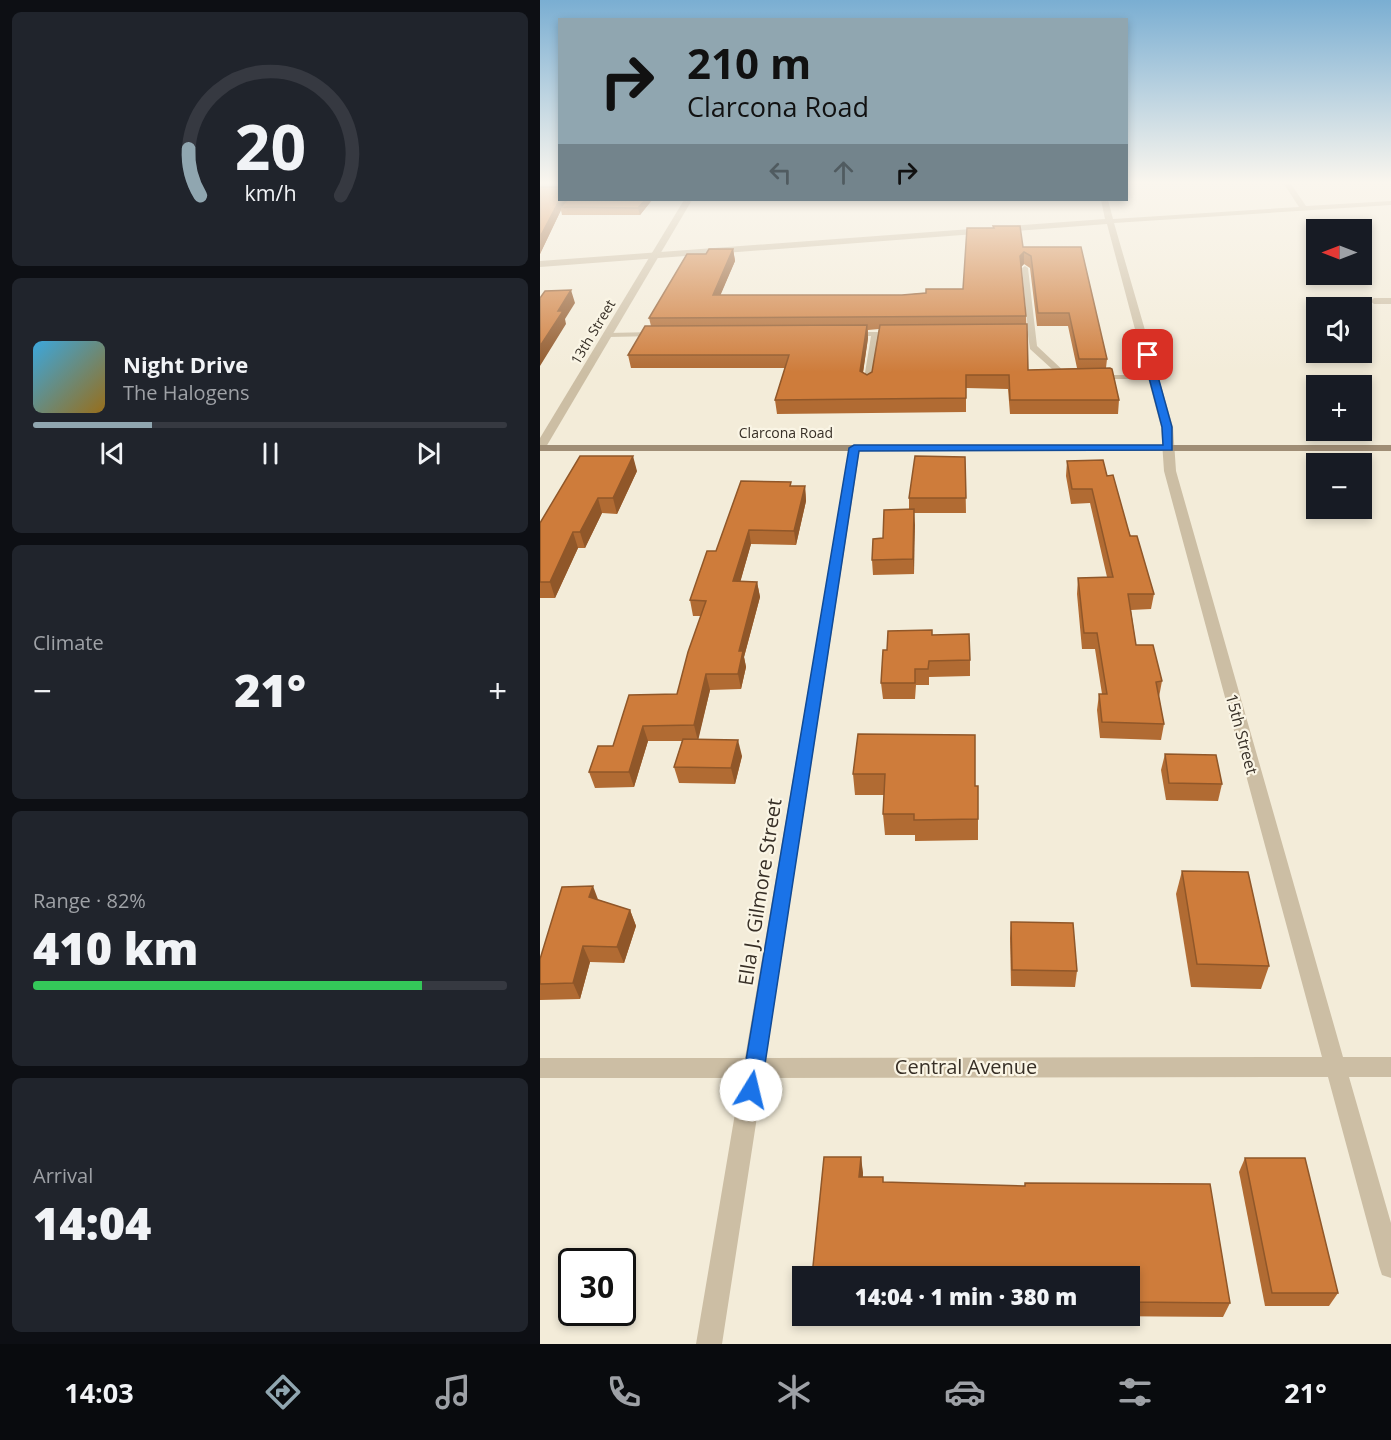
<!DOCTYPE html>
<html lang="en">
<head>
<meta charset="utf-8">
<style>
	:root { --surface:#171b24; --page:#20242c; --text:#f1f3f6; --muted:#9ea1a6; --line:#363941; --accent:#90a6b0 }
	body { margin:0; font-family:"Open Sans",sans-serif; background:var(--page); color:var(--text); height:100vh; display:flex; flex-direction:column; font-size:22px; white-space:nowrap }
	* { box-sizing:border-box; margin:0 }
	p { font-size:20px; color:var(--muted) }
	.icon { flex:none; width:33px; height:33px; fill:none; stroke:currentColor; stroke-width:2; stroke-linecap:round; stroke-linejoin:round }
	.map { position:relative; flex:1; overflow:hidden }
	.drawer { display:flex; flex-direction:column; gap:12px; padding:12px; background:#0d0f14; width:540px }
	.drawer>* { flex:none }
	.top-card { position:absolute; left:18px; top:18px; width:570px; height:183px; border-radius:0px; box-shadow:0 3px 9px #0003; background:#90a6b0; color:#111; overflow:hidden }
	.needle { width:39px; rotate:270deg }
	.fabs { position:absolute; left:766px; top:219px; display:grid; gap:12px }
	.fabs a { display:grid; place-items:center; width:66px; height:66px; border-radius:0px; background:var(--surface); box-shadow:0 3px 9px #0003; font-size:30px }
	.speed { position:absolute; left:18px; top:1248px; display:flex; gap:12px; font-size:30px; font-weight:700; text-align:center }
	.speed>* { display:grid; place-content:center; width:78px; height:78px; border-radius:50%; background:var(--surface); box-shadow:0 3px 9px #0003; line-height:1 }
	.speed .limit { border:3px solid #111; border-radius:9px; background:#fff; color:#111 }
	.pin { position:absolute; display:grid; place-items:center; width:51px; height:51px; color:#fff; margin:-26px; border-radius:12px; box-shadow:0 3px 9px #0006 }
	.me { position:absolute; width:66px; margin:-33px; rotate:9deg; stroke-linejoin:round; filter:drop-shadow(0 0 4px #0008) }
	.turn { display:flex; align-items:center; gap:21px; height:126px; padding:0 30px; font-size:27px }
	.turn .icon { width:78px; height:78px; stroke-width:2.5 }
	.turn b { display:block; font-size:42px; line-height:51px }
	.lanes { display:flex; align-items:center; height:57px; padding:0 30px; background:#0003; justify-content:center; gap:30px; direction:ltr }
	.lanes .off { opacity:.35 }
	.big { font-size:45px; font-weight:800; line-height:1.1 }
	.drawer .widget { flex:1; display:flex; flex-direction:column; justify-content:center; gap:9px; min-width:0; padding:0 21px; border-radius:9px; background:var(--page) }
	.drawer .dial { align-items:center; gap:0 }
	.dial svg { height:156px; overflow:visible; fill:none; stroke:var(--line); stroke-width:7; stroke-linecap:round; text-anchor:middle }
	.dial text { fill:var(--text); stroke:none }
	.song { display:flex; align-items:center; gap:18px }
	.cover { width:72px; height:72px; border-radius:9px; background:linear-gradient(135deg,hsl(200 70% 55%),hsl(40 70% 35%)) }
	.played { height:6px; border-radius:3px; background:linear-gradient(90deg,var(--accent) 25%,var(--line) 25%) }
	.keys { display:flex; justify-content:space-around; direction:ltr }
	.heat { display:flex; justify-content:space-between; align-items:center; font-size:33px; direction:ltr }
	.charge { height:9px; border-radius:4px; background:linear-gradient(90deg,#34c759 82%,var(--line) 0) }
	.trip { position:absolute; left:252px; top:1266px; width:348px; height:60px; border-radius:0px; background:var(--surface); box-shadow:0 3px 9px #0003; font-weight:800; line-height:60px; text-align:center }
	.dock { display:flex; height:96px; justify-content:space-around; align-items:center; background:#090b0e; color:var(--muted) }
	.dock .icon { width:42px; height:42px }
	.dock .active { color:var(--accent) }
	.dock b { font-size:27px; color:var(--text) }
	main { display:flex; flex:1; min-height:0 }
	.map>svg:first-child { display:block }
</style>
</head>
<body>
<main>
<section class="drawer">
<div class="widget dial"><svg viewBox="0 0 100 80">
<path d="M14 69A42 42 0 1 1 86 69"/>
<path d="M14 69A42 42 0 0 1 8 45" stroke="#90a6b0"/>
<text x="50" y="56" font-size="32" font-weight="700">20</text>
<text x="50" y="72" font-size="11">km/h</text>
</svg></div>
<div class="widget">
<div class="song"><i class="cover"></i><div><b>Night Drive</b><p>The Halogens</p></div></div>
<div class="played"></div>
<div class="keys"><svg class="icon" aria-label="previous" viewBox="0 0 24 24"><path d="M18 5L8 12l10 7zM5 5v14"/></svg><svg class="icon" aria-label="pause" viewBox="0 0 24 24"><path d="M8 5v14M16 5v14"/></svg><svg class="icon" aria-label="next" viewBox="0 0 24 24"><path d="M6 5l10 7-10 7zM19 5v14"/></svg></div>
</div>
<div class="widget"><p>Climate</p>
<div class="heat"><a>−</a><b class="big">21°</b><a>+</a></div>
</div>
<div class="widget"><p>Range · 82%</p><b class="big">410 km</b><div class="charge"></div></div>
<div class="widget"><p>Arrival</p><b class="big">14:04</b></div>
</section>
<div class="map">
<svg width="851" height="1344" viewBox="0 0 851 1344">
	<rect width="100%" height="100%" fill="#f3ecd9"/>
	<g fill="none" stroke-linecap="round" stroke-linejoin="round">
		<g fill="#ccbea4" fill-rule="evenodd">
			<polygon points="485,266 488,268 497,346 528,375 532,375 532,379 523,379 490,349 488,335 471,335 467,333 471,331 488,331 482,268"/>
			<polygon points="114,332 118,334 117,336 68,337 64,335 68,333"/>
			<polygon points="309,332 354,332 358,334 354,336 338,336 330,387 323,385 331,336 312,336 308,334"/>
			<polygon points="556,375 614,375 618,377 614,379 556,379"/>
		</g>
		<g fill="#ccbea4" fill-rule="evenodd">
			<rect x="0" y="184" width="20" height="4"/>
			<polygon points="744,184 751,184 766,206 851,201 851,205 574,223 633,427 636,471 803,1057 851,1057 851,1077 809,1077 851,1223 851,1278 842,1275 839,1266 788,1077 223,1078 182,1344 156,1344 201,1078 0,1078 0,1058 205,1058 310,446 318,446 320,448 226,1058 782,1057 624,471 621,427 567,224 0,267 0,261 565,219 561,200 568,200 573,219 759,207"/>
			<polygon points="851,298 851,304 834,304 830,301 834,298"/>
		</g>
		<polygon fill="#ccbea4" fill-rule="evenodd" points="144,200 152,200 6,447 0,450 0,438"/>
		<rect fill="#9f8d75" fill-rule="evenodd" x="0" y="445" width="851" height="6"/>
	</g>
	<g fill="#b16b33" fill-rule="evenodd">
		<polygon points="0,187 20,200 112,200 100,215 22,215 21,210 0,254"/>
		<path d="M483 247H541L567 359 566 368 579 400 578 414H470L468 389 426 388V412L237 414 235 400 245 368H91L88 355 111 326 109 318 166 254 193 249 195 261 180 295H362L423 289ZM484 264 490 268 497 326H528L537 368 488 370 486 316 481 267ZM339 329 332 372 327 375 323 373 328 338V330Z"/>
		<polygon points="425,457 426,513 374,513 374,574 333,575 332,560 343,538 369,509 369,498"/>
		<polygon points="527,461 567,476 614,594 611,609 591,610 596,645 622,681 619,697 624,724 621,740 560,738 557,710 559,694 562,694 555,649 542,649 537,594 538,578 567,577 550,503 531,504 526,476"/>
		<polygon points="97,471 77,514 62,513 45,548 38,548 15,598 0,598 0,523"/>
		<polygon points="252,486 265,486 266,501 256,545 211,544 200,582 217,582 220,597 204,657 206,667 201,689 170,690 158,739 202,756 195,784 139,783 134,767 142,741 108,741 94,787 55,788 49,772 73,746 137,694 161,616 153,616 150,600 176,551"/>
		<polygon points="392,635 430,660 430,676 389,677 389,685 376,685 375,699 343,699 341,683 347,650"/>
		<polygon points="318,734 435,786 438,819 438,840 375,841 375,835 345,835 343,814 344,795 315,795 313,774"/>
		<polygon points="625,754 682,784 678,801 626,800 621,770"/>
		<polygon points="642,871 729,966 721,989 651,987 636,894"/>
		<polygon points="59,900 90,910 96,926 84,963 50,962 40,999 0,1000 0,959"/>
		<polygon points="471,922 537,971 535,987 471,986 470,938"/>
		<polygon points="321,1157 323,1177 344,1182 690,1303 683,1317 555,1316 590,1316 590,1276 272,1276"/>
		<polygon points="705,1158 798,1293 789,1306 725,1306 699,1172"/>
	</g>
	<g fill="#905729">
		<polygon points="20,200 27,200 21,207 21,210 0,254 0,237"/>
		<polygon points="105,200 112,200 100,215 98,208"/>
		<polygon points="193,249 195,261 175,308 173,295"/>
		<polygon points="484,252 484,264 480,268 480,256"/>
		<polygon points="31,290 35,303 25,319 26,324 0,366 0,346 18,311"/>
		<polygon points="327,325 328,338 321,385 320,371"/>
		<polygon points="93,456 97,471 77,514 73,498"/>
		<polygon points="265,486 266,501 256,545 254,531"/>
		<polygon points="58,498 62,513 45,548 40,532"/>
		<polygon points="374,509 375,525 374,574 373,559"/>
		<polygon points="209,530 211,544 196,597 193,581"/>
		<polygon points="33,532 38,548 15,598 10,582"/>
		<polygon points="217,582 220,597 204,657 206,667 201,689 198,674 199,651"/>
		<polygon points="166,674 170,690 158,741 154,725"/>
		<polygon points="103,726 108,741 94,787 89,772"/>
		<polygon points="198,740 202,756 195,784 191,768"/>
		<polygon points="53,886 59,902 49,897"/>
		<polygon points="90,910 96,926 84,963 77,947"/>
		<polygon points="43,946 50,962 40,999 33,983"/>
		<polygon points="321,1157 323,1173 322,1192 319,1177"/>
	</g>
	<g fill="#ce7c3b" stroke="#905729" stroke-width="1.5">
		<polygon points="0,187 20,187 20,199 0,237"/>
		<polygon points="27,200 105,200 98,208 21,207"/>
		<polygon points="453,226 480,226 483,247 541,247 567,359 539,359 529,313 498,313 491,256 484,252 480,256 486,316 109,318 147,254 166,254 169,249 193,249 173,295 362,295 386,293 386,289 423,289 427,228 454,228"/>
		<polygon points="31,290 18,311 23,311 0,346 0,298 5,291"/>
		<polygon points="487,324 488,370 570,368 572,369 579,400 470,400 469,375 426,375 426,398 235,400 249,355 88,355 105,326 327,325 320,371 327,375 332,372 340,325"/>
		<polygon points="40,456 93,456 73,498 58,498 40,532 33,532 10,582 0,582 0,523"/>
		<polygon points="375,456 425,457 426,498 369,498"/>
		<polygon points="563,460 567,476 573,475 590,536 597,536 614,594 588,594 596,645 613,645 622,681 616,682 624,724 562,722 559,694 567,694 557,633 544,633 538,578 573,577 552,489 532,489 527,461"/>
		<polygon points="201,481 251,482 250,486 265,486 254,531 209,530 193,581 217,582 199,651 203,651 198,674 166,674 154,725 103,726 89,772 49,772 58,746 73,746 89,695 137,694 148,652 166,601 150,600 167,551 176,551"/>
		<polygon points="374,509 373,559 332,560 333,539 343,538 344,510"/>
		<polygon points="392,630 392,635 429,634 430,660 389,661 388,669 375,669 375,683 341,683 343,650 347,650 348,631"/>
		<polygon points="318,734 435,735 435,786 438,786 438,819 374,820 374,814 343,814 345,774 313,774"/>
		<polygon points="143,739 198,740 191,768 134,767"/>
		<polygon points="625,754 676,755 682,784 629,783"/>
		<polygon points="642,871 708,872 729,966 657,964"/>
		<polygon points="53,886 49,897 90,910 77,947 43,946 33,983 0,984 0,959 22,887"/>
		<polygon points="471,922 533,923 537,971 472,970"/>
		<polygon points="284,1157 321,1157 319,1177 343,1177 343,1182 485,1186 485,1183 670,1184 690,1303 590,1302 590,1276 272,1276"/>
		<polygon points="705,1158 765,1158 798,1293 732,1293"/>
	</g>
	<linearGradient id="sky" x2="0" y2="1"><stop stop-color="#7aaed2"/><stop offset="0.49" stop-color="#faf6ee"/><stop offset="1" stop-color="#faf6ee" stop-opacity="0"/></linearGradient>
	<rect width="851" height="372" fill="url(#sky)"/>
	<polygon fill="#1a73e8" stroke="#114b97" stroke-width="1.5" points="608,352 612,355 632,427 632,450 319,451 221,1090 218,1097 211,1100 204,1097 201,1090 309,448 314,445 623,445 622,427 603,355"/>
	<g text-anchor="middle" stroke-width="4.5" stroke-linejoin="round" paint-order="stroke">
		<g font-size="14" fill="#372f26" stroke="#faf5e5">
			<text transform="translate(53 332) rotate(-59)" y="5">13th Street</text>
			<text x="246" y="438">Clarcona Road</text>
		</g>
		<g font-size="16" fill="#372f26" stroke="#faf5e5">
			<text transform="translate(702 734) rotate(75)" y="6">15th Street</text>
		</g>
		<g font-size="20" fill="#372f26" stroke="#faf5e5">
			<text transform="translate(220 892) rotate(-81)" y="7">Ella J. Gilmore Street</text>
			<text x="426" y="1074">Central Avenue</text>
		</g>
	</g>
</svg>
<div class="fabs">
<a><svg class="needle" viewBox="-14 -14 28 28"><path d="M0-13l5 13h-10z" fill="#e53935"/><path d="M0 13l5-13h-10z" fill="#9ea1a6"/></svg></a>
<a><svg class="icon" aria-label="sound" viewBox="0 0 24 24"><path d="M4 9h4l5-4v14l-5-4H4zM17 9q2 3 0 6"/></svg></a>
<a>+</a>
<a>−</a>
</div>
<div class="speed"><div class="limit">30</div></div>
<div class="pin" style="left:608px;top:355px;background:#d93025"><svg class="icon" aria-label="arrive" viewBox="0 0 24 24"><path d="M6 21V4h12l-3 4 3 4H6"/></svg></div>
<svg class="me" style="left:211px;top:1090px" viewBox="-20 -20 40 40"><circle r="19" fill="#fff"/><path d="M0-13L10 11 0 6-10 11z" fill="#1a73e8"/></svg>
<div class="trip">14:04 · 1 min · 380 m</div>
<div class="top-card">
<div class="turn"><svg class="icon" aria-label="right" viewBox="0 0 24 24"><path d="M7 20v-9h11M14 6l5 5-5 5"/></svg><div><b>210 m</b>Clarcona Road</div></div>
<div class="lanes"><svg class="icon off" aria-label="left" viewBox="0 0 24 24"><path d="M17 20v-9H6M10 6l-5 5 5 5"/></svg><svg class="icon off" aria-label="ahead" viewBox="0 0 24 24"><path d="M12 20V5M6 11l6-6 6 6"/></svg><svg class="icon" aria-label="right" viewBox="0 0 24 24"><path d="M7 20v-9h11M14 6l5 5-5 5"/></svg></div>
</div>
</div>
</main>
<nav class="dock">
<b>14:03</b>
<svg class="icon active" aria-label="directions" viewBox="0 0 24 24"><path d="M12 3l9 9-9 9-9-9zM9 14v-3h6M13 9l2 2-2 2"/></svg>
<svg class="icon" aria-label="music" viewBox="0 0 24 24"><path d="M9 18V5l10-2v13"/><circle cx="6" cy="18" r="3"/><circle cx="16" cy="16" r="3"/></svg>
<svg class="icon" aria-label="phone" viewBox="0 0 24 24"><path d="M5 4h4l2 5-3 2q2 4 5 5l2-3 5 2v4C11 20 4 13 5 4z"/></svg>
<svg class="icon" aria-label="climate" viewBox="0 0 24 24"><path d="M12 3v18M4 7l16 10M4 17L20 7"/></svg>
<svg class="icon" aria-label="car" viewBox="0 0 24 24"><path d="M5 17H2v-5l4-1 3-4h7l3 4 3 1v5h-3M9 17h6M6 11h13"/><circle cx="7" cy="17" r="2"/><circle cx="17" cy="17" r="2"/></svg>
<svg class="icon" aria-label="filters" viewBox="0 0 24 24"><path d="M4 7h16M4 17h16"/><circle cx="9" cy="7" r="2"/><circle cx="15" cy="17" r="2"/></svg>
<b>21°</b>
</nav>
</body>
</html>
